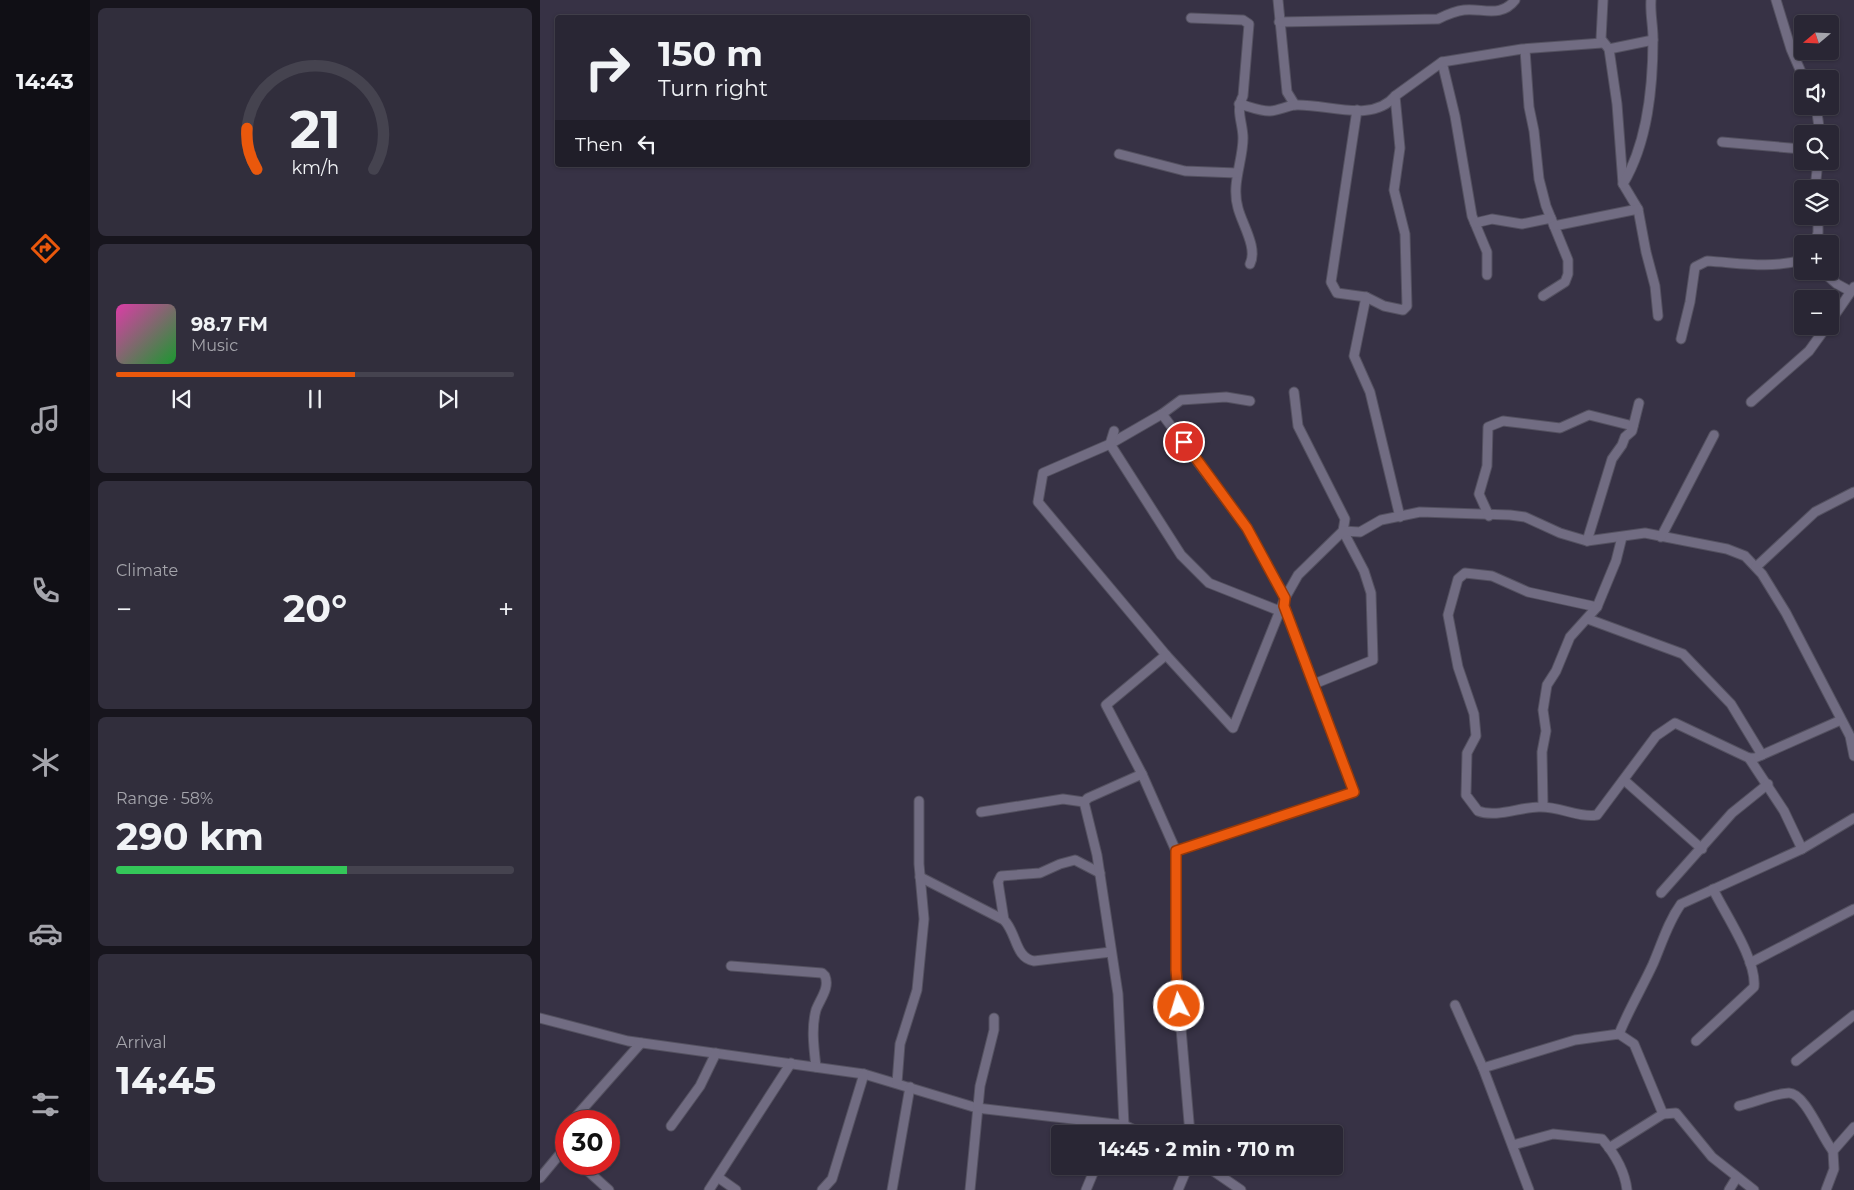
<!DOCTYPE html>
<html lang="en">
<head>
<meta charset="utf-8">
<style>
	:root { --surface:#292634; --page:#312e3c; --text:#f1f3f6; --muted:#a5a5ac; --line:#45434f; --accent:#ea580c }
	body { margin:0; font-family:Montserrat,sans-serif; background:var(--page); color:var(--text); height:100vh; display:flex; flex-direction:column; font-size:19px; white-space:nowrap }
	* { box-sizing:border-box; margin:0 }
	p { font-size:16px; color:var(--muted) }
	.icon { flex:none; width:28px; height:28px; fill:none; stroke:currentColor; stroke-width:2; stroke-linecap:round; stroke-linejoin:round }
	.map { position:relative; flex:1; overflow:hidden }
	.side { display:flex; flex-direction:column; gap:8px; padding:8px; background:#17151d; width:450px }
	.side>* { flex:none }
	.hud { position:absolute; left:15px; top:15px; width:475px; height:152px; border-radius:5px; box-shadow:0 1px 4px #0004,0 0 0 1px var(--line); background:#292634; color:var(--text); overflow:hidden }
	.needle { width:32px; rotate:251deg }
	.fabs { position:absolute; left:1254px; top:15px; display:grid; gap:10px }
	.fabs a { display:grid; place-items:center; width:45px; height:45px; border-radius:5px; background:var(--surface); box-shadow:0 1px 4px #0004,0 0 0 1px var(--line); font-size:25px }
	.speed { position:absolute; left:15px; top:1110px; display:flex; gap:10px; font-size:25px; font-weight:700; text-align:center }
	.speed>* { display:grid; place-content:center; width:65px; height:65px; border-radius:50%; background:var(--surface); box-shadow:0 1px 4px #0004,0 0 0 1px var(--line); line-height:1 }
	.speed .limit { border:8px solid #d22; background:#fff; color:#111 }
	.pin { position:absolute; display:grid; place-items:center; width:42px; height:42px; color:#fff; margin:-21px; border:2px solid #fff; border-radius:50%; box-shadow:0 1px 5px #0007 }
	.me { position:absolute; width:55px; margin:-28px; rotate:355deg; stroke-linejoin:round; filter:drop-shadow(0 0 4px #0008) }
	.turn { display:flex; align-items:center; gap:18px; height:105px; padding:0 20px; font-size:22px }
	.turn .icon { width:65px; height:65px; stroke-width:2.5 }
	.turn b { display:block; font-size:35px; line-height:42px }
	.then { display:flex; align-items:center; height:48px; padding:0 20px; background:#0003; gap:10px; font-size:19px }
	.big { font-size:38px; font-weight:700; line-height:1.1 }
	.side .card { flex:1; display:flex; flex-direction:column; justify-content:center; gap:8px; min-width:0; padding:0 18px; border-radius:8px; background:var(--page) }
	.side .dial { align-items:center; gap:0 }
	.dial svg { height:130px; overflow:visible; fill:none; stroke:var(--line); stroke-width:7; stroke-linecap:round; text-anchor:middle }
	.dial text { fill:var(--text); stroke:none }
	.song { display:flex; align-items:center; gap:15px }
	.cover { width:60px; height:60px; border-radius:8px; background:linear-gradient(135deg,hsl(320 70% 55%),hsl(130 70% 35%)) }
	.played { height:5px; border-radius:2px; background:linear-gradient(90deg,var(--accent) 60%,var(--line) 60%) }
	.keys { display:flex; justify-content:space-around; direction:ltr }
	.heat { display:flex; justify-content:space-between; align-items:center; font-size:28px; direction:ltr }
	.charge { height:8px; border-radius:4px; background:linear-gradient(90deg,#34c759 58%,var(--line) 0) }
	.trip { position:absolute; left:511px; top:1125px; width:292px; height:50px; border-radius:5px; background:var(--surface); box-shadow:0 1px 4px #0004,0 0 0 1px var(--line); font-weight:700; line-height:50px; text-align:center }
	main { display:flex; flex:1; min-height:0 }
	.dock { display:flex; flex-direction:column; width:90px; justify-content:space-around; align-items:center; background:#100f15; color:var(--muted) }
	.dock .icon { width:35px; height:35px }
	.dock .on { color:var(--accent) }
	.dock b { font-size:22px; color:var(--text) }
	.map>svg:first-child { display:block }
</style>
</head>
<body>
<main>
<nav class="dock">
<b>14:43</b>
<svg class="icon on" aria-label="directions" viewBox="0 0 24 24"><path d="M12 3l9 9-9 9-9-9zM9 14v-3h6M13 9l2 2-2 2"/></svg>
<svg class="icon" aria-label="music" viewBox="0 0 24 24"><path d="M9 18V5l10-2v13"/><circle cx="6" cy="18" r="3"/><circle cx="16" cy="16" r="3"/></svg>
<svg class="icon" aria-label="phone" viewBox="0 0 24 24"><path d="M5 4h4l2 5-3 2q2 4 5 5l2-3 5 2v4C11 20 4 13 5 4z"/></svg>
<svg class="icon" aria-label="climate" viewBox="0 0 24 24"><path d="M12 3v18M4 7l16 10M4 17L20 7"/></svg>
<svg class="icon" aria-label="car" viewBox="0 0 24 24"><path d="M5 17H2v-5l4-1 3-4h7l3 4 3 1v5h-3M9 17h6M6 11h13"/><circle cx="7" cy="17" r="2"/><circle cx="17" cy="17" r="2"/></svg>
<svg class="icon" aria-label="filters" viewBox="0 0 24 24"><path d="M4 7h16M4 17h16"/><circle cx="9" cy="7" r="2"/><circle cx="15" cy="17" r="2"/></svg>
</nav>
<section class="side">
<div class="card dial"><svg viewBox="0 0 100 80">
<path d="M14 69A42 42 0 1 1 86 69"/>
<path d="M14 69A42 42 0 0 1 8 44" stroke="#ea580c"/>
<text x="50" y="56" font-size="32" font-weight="700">21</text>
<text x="50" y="72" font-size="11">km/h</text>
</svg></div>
<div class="card">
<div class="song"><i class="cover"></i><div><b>98.7 FM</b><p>Music</p></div></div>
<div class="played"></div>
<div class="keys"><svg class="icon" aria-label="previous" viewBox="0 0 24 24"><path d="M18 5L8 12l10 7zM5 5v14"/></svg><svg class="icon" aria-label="pause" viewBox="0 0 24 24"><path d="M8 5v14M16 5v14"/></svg><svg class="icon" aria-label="next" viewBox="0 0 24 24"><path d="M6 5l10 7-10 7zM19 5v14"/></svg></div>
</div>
<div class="card"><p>Climate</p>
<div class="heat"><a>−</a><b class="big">20°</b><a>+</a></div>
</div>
<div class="card"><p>Range · 58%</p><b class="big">290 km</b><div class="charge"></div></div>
<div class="card"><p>Arrival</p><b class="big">14:45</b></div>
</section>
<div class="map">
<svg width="1314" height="1190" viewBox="0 0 1314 1190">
	<rect width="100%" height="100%" fill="#373245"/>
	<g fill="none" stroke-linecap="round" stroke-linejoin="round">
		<defs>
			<g id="minor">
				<polyline points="738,0 747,92 755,105"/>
				<polyline points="1063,0 1061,39 1069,49 1077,104 1083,184 1098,209 1106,252 1115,286 1118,316"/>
				<polyline points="1236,0 1251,49 1264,79"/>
				<path d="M651 18 703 20 709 24 703 96C695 110 703 123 703 138 703 161 691 184 698 208 702 224 718 248 710 264"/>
				<path d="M739 22 898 19C906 15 915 11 924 10 943 8 961 18 975 0"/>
				<polyline points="1069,49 1113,40"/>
				<polyline points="985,50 989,107 994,131 999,179 1006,206 1028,260 1028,274 1025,282 1003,296"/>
				<polyline points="902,62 915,116 932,216 947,252 947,275"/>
				<path d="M699 104C708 106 719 111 729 111 738 111 746 106 755 105 785 103 832 124 855 96L902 62 982 49 1062 43"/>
				<polyline points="1276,106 1280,134"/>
				<polyline points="817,110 791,282 797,293 826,297 844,306 863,310 867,306 865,234 854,190 860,148 855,96"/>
				<polyline points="1182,142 1262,149"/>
				<polyline points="579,154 645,171 697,173"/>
				<path d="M1083 184C1108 142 1113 87 1113 38 1113 25 1110 13 1111 0"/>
				<polyline points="1275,189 1278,161"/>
				<polyline points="935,223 952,219 982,224 1011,218"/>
				<polyline points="1014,226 1098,209"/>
				<polyline points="1274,244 1278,233 1278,216"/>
				<polyline points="1282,271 1297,284 1310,291"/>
				<polyline points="826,297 814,356 830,392 860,517"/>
				<polyline points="1290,322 1314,287"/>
				<path d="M1141 339 1150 302 1155 267 1167 261C1200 263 1230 269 1262 260"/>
				<polyline points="754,392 758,426 805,519 803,531 824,571 831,593 833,660 774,684"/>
				<polyline points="710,401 686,397 641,400 622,414 570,444 503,473 498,502 626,655 693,728 745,598 758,575 803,531 820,532 841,520 880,512 970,515 985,517 1020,533 1047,541 1105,533 1187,549 1205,556 1222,574 1246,613 1310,736 1314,756"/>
				<polyline points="1211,402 1269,351 1287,326"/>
				<polyline points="622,414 707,528 745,598"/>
				<polyline points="574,431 570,444 641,555 669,583 740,611"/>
				<polyline points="949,516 939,494 947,466 948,427 963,421 1020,428 1049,415 1093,426"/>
				<polyline points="1121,537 1174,435"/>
				<polyline points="1047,541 1072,459 1082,445 1085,437 1092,431 1099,403"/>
				<polyline points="1216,567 1275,512 1314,492"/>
				<path d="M1057 607 988 592 952 576 925 573 918 579 908 615 918 667 934 714 936 736 927 753 926 795 938 811C956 818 980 807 999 807 1019 806 1038 818 1057 815L1116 736 1135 723 1209 758H1215L1301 720"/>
				<polyline points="1048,619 1143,654 1191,704 1222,755"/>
				<polyline points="1209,758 1244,811 1262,849"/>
				<polyline points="602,774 636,851 636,970 650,1134"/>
				<polyline points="1084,780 1162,849"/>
				<polyline points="1003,806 1002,752 1006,731 1003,710 1007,685 1016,671 1030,637 1057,607 1076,561 1082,537"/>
				<polyline points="441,812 523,799 544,802"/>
				<polyline points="636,851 814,792 744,606"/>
				<path d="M380 877 464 920C477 933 475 958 494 961L571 952"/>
				<polyline points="1121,893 1192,813 1228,784"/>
				<polyline points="464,920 458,882 461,876 500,873 520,864 535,860 560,873"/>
				<polyline points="1210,963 1314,909"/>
				<path d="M191 966 282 973 285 976C290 988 280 999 276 1010 271 1028 274 1049 276 1067"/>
				<polyline points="915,1005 943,1068 989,1190"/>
				<polyline points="0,1018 88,1041 324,1074 437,1108 584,1125 603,1134"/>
				<path d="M1079 1034C1089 1009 1102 988 1113 964 1122 943 1128 922 1141 904L1262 849 1314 818"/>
				<path d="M1156 1041 1214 987C1217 960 1185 914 1173 889"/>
				<polyline points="1256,1061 1314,1015"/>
				<polyline points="943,1068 1035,1040 1079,1034 1094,1044 1123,1114"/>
				<polyline points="357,1083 360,1044 377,990 384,919 379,864 379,801"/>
				<path d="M1199 1106C1213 1103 1236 1093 1249 1093 1265 1093 1282 1138 1293 1151"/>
				<polyline points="32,1121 101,1043"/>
				<polyline points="584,1125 578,994 557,855 544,802 548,798 602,774 566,705 626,655"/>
				<polyline points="131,1126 160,1086 176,1053"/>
				<path d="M973 1145 1013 1134 1062 1139C1074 1153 1085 1172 1087 1190"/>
				<polyline points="1069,1148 1123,1114 1136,1113 1172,1157 1214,1190"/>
				<polyline points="40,1164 69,1190"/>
				<polyline points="666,1166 701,1190"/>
				<polyline points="0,1178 24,1149 26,1132"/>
				<polyline points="179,1178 196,1190"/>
				<polyline points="169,1190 251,1063"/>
				<polyline points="282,1190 292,1179 324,1074"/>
				<polyline points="352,1190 370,1087"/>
				<polyline points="430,1190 440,1086 454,1030 454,1018"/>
				<polyline points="546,1190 556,1166"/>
				<polyline points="638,1190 648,1166"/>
				<polyline points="1189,1190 1197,1177"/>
				<polyline points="1286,1190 1294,1169 1293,1151 1314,1127"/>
			</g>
		</defs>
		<use href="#minor" stroke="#545160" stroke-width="11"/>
		<use href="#minor" stroke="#716c82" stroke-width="9"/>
	</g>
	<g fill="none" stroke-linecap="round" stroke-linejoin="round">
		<defs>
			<polyline id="route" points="639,1006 636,970 636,851 814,792 744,606 745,598 707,528 644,442"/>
		</defs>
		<use href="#route" stroke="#983908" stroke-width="12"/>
		<use href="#route" stroke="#ea580c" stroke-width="9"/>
	</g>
</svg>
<div class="fabs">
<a><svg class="needle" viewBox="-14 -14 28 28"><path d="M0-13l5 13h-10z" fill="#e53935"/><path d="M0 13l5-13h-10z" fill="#a5a5ac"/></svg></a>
<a><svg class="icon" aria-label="sound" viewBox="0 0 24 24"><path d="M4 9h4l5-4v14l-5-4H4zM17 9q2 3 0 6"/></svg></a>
<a><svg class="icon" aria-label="search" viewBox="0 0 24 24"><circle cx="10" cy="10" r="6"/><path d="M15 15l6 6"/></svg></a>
<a><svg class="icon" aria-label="layers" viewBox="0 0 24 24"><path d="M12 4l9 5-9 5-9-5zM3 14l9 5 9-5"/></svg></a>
<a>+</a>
<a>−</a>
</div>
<div class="speed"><div class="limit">30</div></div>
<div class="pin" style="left:644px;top:442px;background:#d93025"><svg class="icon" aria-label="arrive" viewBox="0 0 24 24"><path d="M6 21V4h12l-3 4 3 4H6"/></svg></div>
<svg class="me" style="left:639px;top:1006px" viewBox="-20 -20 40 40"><circle r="17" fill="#ea580c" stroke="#fff" stroke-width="3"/><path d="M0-11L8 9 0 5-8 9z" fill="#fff"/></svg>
<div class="trip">14:45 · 2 min · 710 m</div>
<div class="hud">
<div class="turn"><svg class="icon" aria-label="right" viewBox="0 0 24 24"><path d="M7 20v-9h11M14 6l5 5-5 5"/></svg><div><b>150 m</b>Turn right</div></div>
<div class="then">Then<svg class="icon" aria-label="left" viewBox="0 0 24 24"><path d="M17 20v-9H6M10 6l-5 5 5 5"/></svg></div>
</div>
</div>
</main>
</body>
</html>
